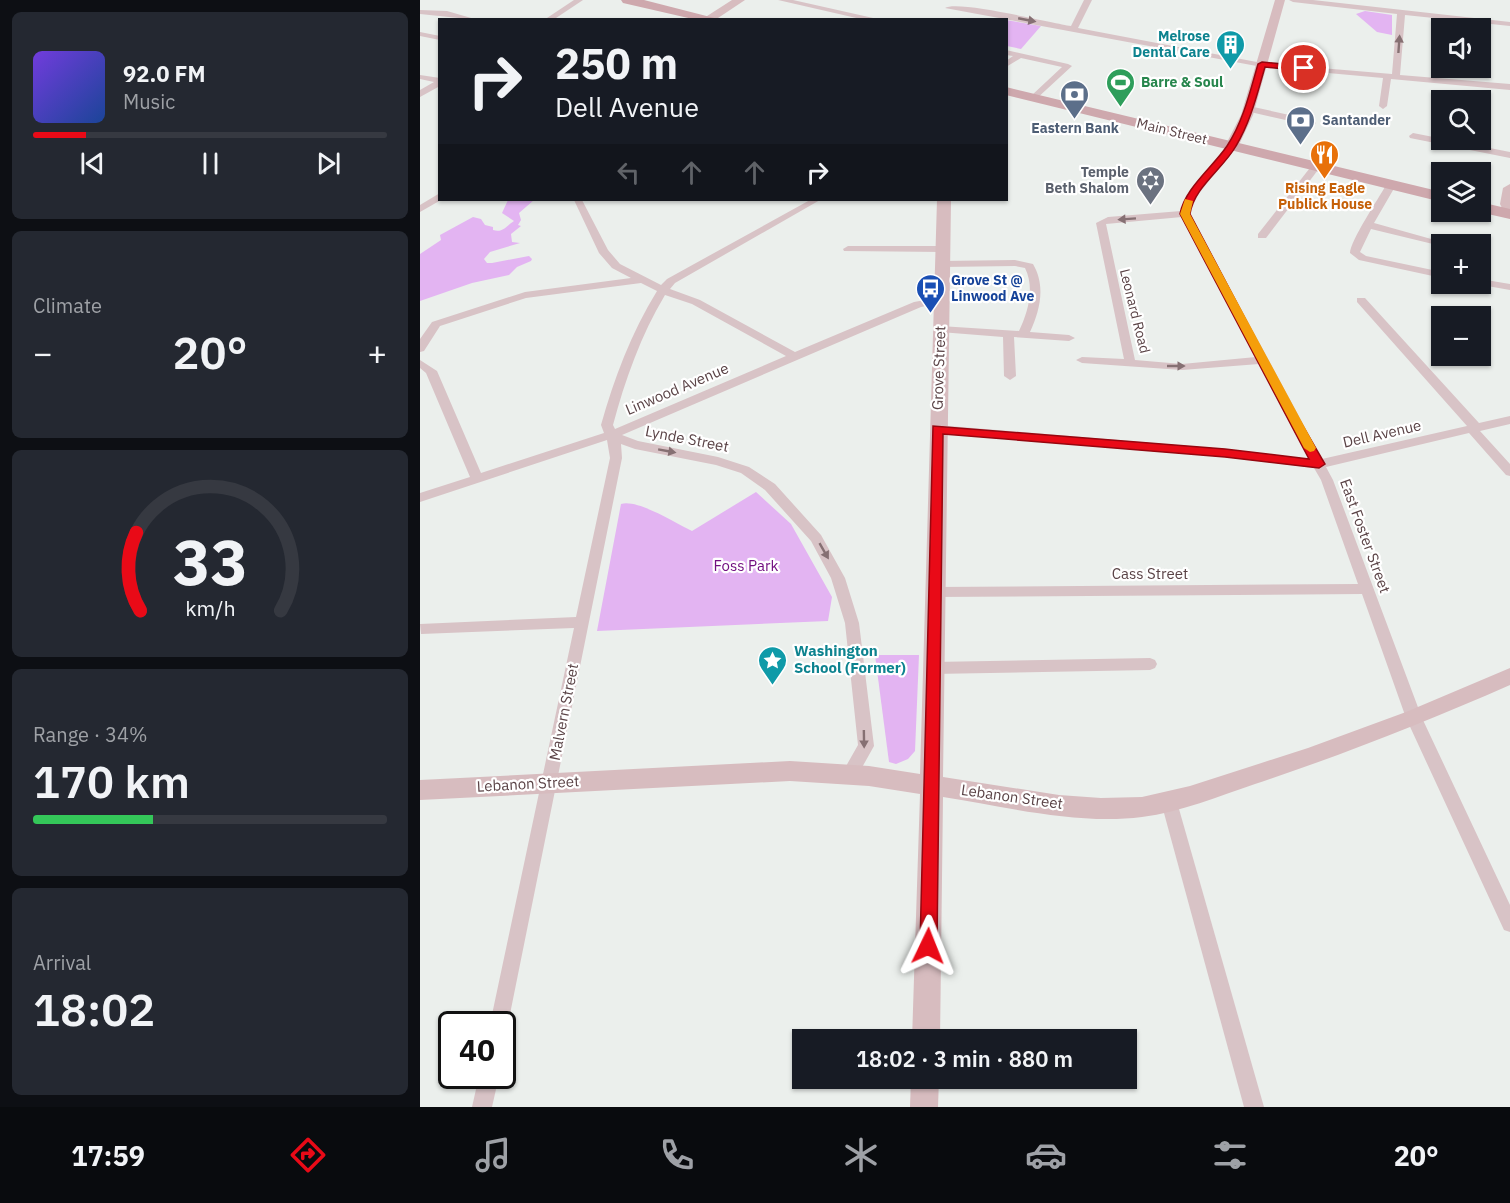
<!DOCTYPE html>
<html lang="en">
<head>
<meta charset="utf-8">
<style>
	:root { --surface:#171b24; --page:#242831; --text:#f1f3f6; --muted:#9ea1a6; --line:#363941; --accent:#e90a17 }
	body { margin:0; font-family:"IBM Plex Sans",sans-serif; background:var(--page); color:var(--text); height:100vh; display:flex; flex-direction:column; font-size:22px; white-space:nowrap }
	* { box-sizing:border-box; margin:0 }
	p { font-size:20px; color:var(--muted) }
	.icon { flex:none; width:33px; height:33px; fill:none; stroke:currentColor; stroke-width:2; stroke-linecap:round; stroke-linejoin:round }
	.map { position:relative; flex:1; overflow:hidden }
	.details { display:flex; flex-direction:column; gap:12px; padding:12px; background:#0d0f14; width:420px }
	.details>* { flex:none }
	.banner { position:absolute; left:18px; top:18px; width:570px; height:183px; border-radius:0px; box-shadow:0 2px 4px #0004; background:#171b24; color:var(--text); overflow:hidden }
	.fabs { position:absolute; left:1011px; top:18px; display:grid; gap:12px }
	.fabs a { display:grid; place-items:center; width:60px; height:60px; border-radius:0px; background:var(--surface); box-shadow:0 2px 4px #0004; font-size:30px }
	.speed { position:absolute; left:18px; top:1011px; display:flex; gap:12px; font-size:30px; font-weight:700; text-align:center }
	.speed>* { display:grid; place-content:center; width:78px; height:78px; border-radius:50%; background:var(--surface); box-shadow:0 2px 4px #0004; line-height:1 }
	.speed .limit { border:3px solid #111; border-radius:9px; background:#fff; color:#111 }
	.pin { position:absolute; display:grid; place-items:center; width:51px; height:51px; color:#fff; margin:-26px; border:3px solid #fff; border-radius:50%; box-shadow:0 2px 6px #0007 }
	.me { position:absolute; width:66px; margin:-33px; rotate:2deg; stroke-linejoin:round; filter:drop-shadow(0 0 4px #0008) }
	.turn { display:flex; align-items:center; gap:21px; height:126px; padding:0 18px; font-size:27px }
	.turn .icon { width:78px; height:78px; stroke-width:2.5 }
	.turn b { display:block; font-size:42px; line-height:51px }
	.lanes { display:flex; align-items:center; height:57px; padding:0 18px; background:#0003; justify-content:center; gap:30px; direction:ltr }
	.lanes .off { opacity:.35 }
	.big { font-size:45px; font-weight:600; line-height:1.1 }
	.details .card { flex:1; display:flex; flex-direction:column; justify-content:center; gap:9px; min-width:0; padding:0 21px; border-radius:9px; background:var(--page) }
	.details .dial { align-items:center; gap:0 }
	.dial svg { height:156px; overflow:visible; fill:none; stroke:var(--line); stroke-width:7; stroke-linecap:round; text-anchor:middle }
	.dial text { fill:var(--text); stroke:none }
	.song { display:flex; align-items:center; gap:18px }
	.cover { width:72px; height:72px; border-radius:9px; background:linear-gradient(135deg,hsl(260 70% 55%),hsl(220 70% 35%)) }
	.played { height:6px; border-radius:3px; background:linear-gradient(90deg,var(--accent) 15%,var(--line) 15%) }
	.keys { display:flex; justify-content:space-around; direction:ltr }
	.heat { display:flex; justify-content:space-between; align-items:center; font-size:33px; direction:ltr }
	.charge { height:9px; border-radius:4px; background:linear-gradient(90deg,#34c759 34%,var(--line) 0) }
	.trip { position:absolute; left:372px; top:1029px; width:345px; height:60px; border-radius:0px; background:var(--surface); box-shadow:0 2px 4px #0004; font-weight:600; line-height:60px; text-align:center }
	.tabs { display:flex; height:96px; justify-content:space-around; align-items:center; background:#090b0e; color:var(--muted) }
	.tabs .icon { width:42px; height:42px }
	.tabs .selected { color:var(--accent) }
	.tabs b { font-size:27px; color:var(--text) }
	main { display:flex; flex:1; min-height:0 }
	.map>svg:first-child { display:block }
</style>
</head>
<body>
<main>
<section class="details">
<div class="card">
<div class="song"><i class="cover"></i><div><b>92.0 FM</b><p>Music</p></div></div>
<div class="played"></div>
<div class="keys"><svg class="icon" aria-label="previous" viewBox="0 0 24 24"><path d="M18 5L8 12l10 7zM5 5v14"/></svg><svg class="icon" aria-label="pause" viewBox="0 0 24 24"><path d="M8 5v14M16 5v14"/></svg><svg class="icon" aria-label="next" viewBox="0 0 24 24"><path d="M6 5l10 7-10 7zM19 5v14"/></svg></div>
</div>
<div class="card"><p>Climate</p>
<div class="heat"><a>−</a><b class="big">20°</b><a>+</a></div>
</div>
<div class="card dial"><svg viewBox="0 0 100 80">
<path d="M14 69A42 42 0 1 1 86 69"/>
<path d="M14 69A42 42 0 0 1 12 29" stroke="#e90a17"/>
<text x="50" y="56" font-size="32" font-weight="700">33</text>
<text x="50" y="72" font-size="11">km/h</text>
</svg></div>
<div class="card"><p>Range · 34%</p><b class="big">170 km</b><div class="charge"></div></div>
<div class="card"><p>Arrival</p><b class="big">18:02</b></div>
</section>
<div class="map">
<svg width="1090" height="1107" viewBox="0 0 1090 1107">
	<rect width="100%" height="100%" fill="#ebefec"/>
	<g fill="#e3b4f2">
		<polygon points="945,11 972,15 972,35 957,32 936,14"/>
		<polygon points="586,20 621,26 601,49 587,46"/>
		<path d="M88 200H114L99 213 101 220 98 225 101 226 91 234 92 242 100 243 70 252 64 259 67 263H72L109 256 112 259 111 261 97 267 89 275 52 283 0 301V254L21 240 20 235 53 217 61 219 65 225 73 227V230C83 233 86 226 94 221L82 213Z"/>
		<path d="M336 492 371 524 412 597 408 621 177 631 201 504C218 499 255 523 272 531Z"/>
		<polygon points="455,655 499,655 495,751 488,759 476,764 469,762"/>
	</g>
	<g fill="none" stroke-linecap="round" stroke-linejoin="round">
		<g fill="#d8c3c6" fill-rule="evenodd">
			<polygon points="154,0 163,0 133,20 124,20"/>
			<polygon points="358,0 373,0 462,20 445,20"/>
			<path d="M664 0H672L658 28 842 63 972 74 977 14 873 2 869 0H893L1090 22V26L985 15 980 75 1090 84V90L971 79 967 106 963 109 959 106 963 78 842 67 525 8C538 0 631 23 651 26Z"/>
			<polygon points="0,10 27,11 58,20 0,14"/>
			<polygon points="0,32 20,36 20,40 0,36"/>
			<polygon points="586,50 648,64 652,66 614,101 611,100 611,96 642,67 601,58 586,67 586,61 593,56 586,55"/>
			<polygon points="0,75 20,78 20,86 0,97 0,90 14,82 0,79"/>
			<polygon points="829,106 892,120 896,123 892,126 826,111 825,109"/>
			<polygon points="993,133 1090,152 1090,158 990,138 989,136"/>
			<path d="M812 143 817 146 772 202 770 214 902 459 1047 426 937 302V298H945L1059 423 1090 416V424L1060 431 1090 464V476L1086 475 1049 433 906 467 913 480 1002 718 1090 905V932L1084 930 986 718 942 594 514 597 509 596 507 592 509 588 514 587 938 584 901 480 894 468 805 457 517 433 511 429 517 425 805 449 889 459 839 364 762 370 662 363 656 360 662 357 704 359 676 223 688 217 761 211 764 200 809 144ZM762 217 836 357 762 364 715 360 686 224Z"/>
			<polygon points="893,164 901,166 846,238 838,238 838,234"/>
			<path d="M971 182 976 185 954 223 1022 242 1017 245 951 229 940 252 946 256 1022 272V278L939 260 930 253C930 241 959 198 966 185Z"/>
			<polygon points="20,193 21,200 0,212 0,205"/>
			<path d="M154 200H162L188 250 200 264 241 285 247 279 390 200H400L255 283 250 289 280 300 375 352 494 302 522 297 527 300 526 302 501 307 202 435 218 441 298 457 329 467 355 484 401 535 425 578 439 623 454 746 435 780 429 782 423 780 421 775 438 745 425 623 411 578 391 541 345 490 321 473 296 465 215 449 201 444 202 458 88 1024 86 1031 82 1032V1024H70L154 628 1 634 0 624 156 617 190 458 187 440 0 502V493L50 477 6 373 0 368V360L17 371 61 473 184 433 181 425C194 379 211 333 237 291L221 283 106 298 20 326 4 351 0 352V339L12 322 105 292 211 278 192 268 179 253ZM245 295 272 304 366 356 195 429 193 425C205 380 221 335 245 295Z"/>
			<polygon points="428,246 522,246 527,249 522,252 424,251 423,249"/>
			<path d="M595 260 613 264C626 286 620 310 610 332L649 335 655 338 649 341 594 337 596 376 590 380 584 376 583 337 520 332 514 329 520 326 599 331C608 312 615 288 605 268L595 266 522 267 517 264 522 261Z"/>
			<polygon points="1060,279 1090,284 1090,290 1056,284 1060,284"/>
			<polygon points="730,658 735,660 737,664 735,668 730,670 513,674 508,672 506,668 508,664 513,662"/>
			<polygon points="749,795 755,797 757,802 844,1107 824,1107 741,802 743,797"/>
			<polygon points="59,1076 79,1076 72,1107 52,1107"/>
		</g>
		<g fill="#d7bcbf" fill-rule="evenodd">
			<polygon points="312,0 325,0 295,20 284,18"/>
			<polygon points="855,0 865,0 833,115 817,149 807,149 805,146 821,115"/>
			<polygon points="1090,184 1090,215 1085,214 1080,204 1083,188"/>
			<path d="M517 200H531L523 777 639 795 681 798 722 797 770 786 888 748 986 712 1090 668V685C1006 722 922 755 835 784 799 796 761 812 722 817 657 825 587 807 523 797L520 1040H492L500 794 449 786 370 781 0 800V780L370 761 449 766 500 774Z"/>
			<polygon points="491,1078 519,1078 518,1107 490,1107"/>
		</g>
		<g fill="#cea8ad" fill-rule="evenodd">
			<polygon points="201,0 224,0 302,20 277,20 203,3"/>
			<polygon points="586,87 1022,192 1022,202 586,95"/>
			<polygon points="1060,202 1090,209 1090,219 1059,212 1060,212"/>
		</g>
	</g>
	<defs><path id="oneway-solid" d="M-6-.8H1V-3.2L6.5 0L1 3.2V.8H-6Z" transform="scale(1.5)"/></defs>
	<g fill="#867073">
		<use href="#oneway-solid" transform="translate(607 20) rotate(11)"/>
		<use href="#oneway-solid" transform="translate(979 44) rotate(-86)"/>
		<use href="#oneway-solid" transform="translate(707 219) rotate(176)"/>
		<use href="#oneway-solid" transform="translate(756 366)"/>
		<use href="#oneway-solid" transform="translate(247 451) rotate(10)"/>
		<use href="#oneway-solid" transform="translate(404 551) rotate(60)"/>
		<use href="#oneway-solid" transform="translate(444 739) rotate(89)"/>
	</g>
	<path fill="#e90a17" stroke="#97060f" stroke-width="1.5" d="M842 62 884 66 888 68 884 71 845 67C837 94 831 121 816 146 803 169 774 187 770 214L870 404 905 464 899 468 805 457 523 434 517 946 515 953 508 955 502 953 500 946 513 426 805 449 889 459 760 214C765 188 792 168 807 146 823 122 830 92 838 64Z"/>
	<polygon fill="#f59e0b" points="765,199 773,201 770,214 896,448 894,451 890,452 884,448 760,214"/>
	<defs>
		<symbol id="building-pin" viewBox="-11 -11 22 30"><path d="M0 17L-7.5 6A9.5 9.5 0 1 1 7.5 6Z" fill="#0f9aa8" stroke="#fff"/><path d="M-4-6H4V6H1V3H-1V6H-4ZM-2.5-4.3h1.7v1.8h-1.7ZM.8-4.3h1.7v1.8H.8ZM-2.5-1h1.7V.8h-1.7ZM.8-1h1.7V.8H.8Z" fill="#fff"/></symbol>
		<symbol id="stadium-pin" viewBox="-11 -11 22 30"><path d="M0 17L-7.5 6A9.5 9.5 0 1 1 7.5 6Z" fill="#2e9e5b" stroke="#fff"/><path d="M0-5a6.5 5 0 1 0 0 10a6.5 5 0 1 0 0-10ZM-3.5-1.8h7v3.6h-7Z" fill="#fff"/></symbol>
		<symbol id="bank-pin" viewBox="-11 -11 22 30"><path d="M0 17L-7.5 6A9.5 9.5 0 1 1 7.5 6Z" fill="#5c6f8a" stroke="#fff"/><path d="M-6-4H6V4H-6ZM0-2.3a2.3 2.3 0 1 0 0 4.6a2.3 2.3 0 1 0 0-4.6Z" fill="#fff"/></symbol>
		<symbol id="restaurant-pin" viewBox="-11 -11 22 30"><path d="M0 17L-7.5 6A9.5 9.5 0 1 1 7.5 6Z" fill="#e8710a" stroke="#fff"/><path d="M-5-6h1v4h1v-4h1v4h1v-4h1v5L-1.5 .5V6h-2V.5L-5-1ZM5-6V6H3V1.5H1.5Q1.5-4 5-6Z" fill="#fff"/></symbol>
		<symbol id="synagogue-pin" viewBox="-11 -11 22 30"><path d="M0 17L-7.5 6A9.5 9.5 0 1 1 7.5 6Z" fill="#6b7280" stroke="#fff"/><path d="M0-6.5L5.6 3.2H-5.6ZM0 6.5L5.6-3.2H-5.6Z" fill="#fff"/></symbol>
		<symbol id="bus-pin" viewBox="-11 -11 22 30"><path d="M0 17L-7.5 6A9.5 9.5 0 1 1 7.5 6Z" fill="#1a4fb4" stroke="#fff"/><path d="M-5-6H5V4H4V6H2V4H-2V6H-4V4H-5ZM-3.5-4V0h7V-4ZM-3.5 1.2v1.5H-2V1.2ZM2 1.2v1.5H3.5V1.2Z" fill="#fff"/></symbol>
		<symbol id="sight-pin" viewBox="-11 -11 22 30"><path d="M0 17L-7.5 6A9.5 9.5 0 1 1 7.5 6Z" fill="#0f9aa8" stroke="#fff"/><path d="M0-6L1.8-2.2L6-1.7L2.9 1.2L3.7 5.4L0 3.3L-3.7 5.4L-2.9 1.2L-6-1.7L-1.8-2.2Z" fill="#fff"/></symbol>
	</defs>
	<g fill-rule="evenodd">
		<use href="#building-pin" x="794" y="28" width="33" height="45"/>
		<use href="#stadium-pin" x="684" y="66" width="33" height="45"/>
		<use href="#bank-pin" x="638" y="78" width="33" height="45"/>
		<use href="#bank-pin" x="864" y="104" width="33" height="45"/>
		<use href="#restaurant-pin" x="888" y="138" width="33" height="45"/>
		<use href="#synagogue-pin" x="714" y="164" width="33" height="45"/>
		<use href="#bus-pin" x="494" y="272" width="33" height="45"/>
		<use href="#sight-pin" x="336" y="644" width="33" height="45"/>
	</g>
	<g text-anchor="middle" stroke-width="4.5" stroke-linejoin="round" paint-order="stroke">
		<g font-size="14" font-weight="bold" fill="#0d838f" stroke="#fff" text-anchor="end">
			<text x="790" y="41">Melrose<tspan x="790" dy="16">Dental Care</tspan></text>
		</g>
		<g font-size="14" font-weight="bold" fill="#27864d" stroke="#fff" text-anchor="start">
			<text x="721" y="87">Barre &amp; Soul</text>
		</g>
		<g font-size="14" font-weight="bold" fill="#4e5e75" stroke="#fff" text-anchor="start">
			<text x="902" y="125">Santander</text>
			<text x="655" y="133" text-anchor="middle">Eastern Bank</text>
		</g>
		<g font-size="14" fill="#5a4346" stroke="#fff">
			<text transform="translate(752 131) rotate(14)" y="5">Main Street</text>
			<text transform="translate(715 311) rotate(76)" y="5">Leonard Road</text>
		</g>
		<g font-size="14" font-weight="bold" fill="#5b616d" stroke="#fff" text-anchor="end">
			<text x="709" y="177">Temple<tspan x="709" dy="16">Beth Shalom</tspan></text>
		</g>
		<g font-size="14" font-weight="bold" fill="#c56008" stroke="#fff">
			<text x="905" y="193">Rising Eagle<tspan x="905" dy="16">Publick House</tspan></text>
		</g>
		<g font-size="14" font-weight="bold" fill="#164399" stroke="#fff" text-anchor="start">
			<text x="531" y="285">Grove St @<tspan x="531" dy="16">Linwood Ave</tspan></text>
		</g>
		<g font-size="15" fill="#5a4346" stroke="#fff">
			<text transform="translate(519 368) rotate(-88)" y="5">Grove Street</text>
			<text transform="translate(257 389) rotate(-23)" y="5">Linwood Avenue</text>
			<text transform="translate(962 434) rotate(-13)" y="5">Dell Avenue</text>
			<text transform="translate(267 439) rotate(11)" y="5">Lynde Street</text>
			<text transform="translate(945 536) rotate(70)" y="5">East Foster Street</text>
			<text x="730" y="579">Cass Street</text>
			<text transform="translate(144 712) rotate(-79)" y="5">Malvern Street</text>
			<text transform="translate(108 784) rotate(-3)" y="5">Lebanon Street</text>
			<text transform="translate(592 797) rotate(8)" y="5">Lebanon Street</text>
		</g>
		<g font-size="15" fill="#720f80" stroke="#fff">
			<text x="326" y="571">Foss Park</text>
		</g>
		<g font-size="15" font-weight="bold" fill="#0d838f" stroke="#fff" text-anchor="start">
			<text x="374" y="656">Washington<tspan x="374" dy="17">School (Former)</tspan></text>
		</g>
	</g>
</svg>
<div class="fabs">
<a><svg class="icon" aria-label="sound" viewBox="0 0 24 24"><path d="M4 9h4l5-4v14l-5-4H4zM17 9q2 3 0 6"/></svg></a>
<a><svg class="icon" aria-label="search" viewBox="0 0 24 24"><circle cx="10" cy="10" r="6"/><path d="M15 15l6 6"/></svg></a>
<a><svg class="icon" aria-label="layers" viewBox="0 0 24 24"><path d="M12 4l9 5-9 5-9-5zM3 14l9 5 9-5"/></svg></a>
<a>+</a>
<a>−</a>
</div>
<div class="speed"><div class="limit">40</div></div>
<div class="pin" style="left:884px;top:68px;background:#d93025"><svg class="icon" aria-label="arrive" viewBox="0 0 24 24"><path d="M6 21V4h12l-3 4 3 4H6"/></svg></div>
<svg class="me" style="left:508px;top:946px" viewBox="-20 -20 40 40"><path d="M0-17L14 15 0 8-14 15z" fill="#e90a17" stroke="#fff" stroke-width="4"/></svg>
<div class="trip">18:02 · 3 min · 880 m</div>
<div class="banner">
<div class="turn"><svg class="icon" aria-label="right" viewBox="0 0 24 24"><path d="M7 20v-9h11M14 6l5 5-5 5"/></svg><div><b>250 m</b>Dell Avenue</div></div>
<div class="lanes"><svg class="icon off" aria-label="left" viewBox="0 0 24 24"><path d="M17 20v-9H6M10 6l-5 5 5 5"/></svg><svg class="icon off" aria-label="ahead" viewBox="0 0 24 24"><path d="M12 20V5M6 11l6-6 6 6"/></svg><svg class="icon off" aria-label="ahead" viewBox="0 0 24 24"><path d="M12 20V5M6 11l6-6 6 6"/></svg><svg class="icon" aria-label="right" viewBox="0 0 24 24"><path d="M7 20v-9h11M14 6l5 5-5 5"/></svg></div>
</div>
</div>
</main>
<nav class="tabs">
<b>17:59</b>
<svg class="icon selected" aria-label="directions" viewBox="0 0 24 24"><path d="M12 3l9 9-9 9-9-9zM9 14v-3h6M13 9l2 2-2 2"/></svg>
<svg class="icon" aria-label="music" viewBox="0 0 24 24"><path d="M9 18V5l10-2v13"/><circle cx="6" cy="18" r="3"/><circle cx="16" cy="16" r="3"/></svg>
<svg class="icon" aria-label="phone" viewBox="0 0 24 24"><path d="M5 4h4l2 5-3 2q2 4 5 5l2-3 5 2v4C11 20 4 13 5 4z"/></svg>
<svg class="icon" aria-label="climate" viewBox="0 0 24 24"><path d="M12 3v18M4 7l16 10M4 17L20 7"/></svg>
<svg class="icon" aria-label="car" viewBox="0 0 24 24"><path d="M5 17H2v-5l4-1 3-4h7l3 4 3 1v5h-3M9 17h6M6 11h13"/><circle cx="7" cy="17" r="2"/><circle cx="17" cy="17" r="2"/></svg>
<svg class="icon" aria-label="filters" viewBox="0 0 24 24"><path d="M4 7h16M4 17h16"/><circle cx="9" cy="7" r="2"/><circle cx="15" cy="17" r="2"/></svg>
<b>20°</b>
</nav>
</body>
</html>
